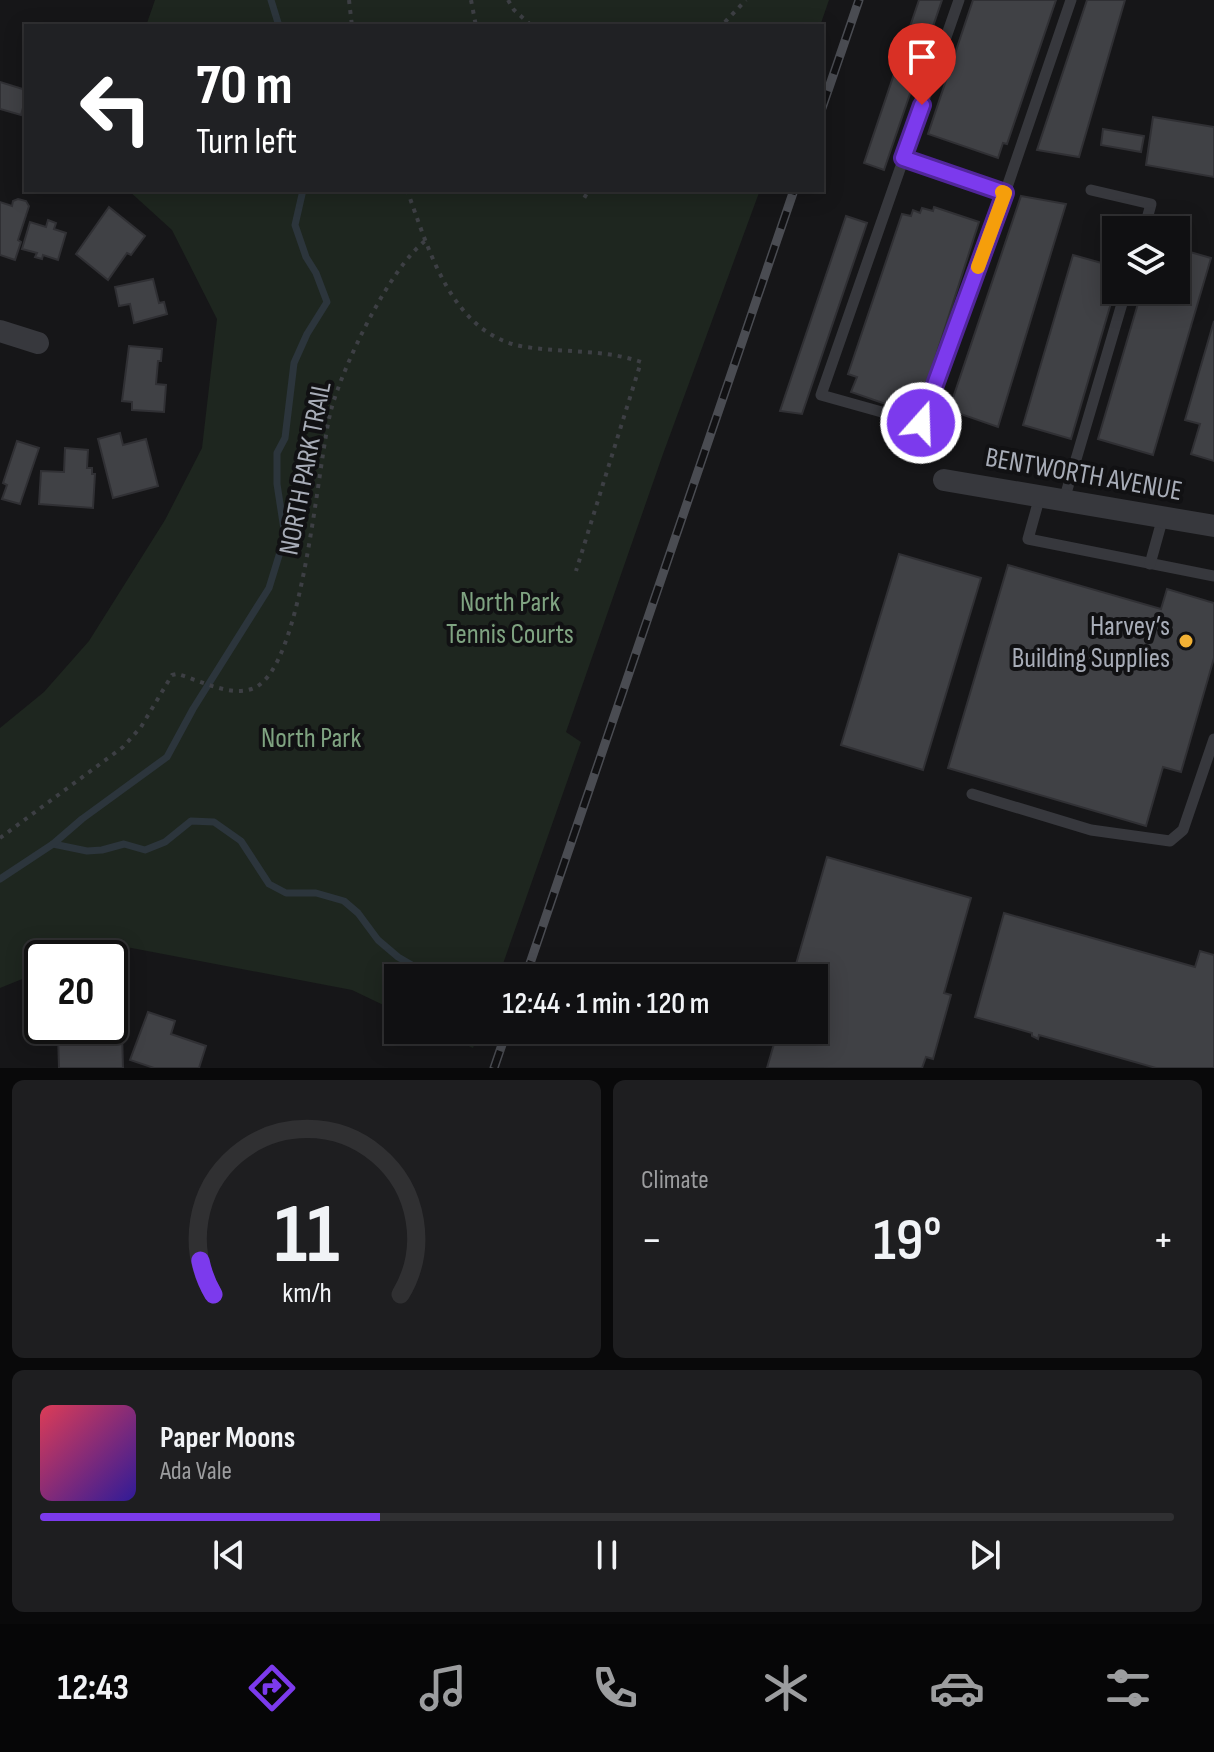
<!DOCTYPE html>
<html lang="en">
<head>
<meta charset="utf-8">
<style>
	:root { --surface:#101012; --page:#1e1e20; --text:#f1f3f6; --muted:#9c9d9f; --line:#303032; --accent:#7c3aed }
	body { margin:0; font-family:"Sofia Sans Condensed",sans-serif; background:var(--page); color:var(--text); height:100vh; display:flex; flex-direction:column; font-size:30px; white-space:nowrap }
	* { box-sizing:border-box; margin:0 }
	p { font-size:26px; color:var(--muted) }
	.icon { flex:none; width:44px; height:44px; fill:none; stroke:currentColor; stroke-width:2; stroke-linecap:round; stroke-linejoin:round }
	.map { position:relative; height:1068px; overflow:hidden }
	.panel { display:flex; flex-direction:column; gap:12px; padding:12px; background:#09090a; flex:1 }
	.panel>* { flex:none }
	.banner { position:absolute; left:24px; top:24px; width:800px; height:168px; border-radius:0px; box-shadow:0 4px 20px #0003,0 0 0 2px var(--line); background:#202124; color:#fff; overflow:hidden }
	.buttons { position:absolute; left:1102px; top:216px; display:grid; gap:16px }
	.buttons a { display:grid; place-items:center; width:88px; height:88px; border-radius:0px; background:var(--surface); box-shadow:0 4px 20px #0003,0 0 0 2px var(--line); font-size:40px }
	.speed { position:absolute; left:24px; top:940px; display:flex; gap:16px; font-size:40px; font-weight:700; text-align:center }
	.speed>* { display:grid; place-content:center; width:104px; height:104px; border-radius:50%; background:var(--surface); box-shadow:0 4px 20px #0003,0 0 0 2px var(--line); line-height:1 }
	.speed .limit { border:4px solid #111; border-radius:12px; background:#fff; color:#111 }
	.pin { position:absolute; display:grid; place-items:center; width:68px; height:68px; color:#fff; margin:-82px -34px; border-radius:50% 50% 50% 0; rotate:-45deg; box-shadow:0 0 8px #0007 }
	.pin .icon { rotate:45deg }
	.me { position:absolute; width:88px; margin:-44px; rotate:20deg; stroke-linejoin:round; filter:drop-shadow(0 0 6px #0008) }
	.turn { display:flex; align-items:center; gap:28px; height:168px; padding:0 40px; font-size:36px }
	.turn .icon { width:104px; height:104px; stroke-width:2.5 }
	.turn b { display:block; font-size:56px; line-height:68px }
	.big { font-size:60px; font-weight:600; line-height:1.1 }
	.panel .tile { flex:1; display:flex; flex-direction:column; justify-content:center; gap:12px; min-width:0; padding:0 28px; border-radius:12px; background:var(--page) }
	.panel .dial { align-items:center; gap:0 }
	.dial svg { height:208px; overflow:visible; fill:none; stroke:var(--line); stroke-width:7; stroke-linecap:round; text-anchor:middle }
	.dial text { fill:var(--text); stroke:none }
	.song { display:flex; align-items:center; gap:24px }
	.cover { width:96px; height:96px; border-radius:12px; background:linear-gradient(135deg,hsl(350 70% 55%),hsl(250 70% 35%)) }
	.played { height:8px; border-radius:4px; background:linear-gradient(90deg,var(--accent) 30%,var(--line) 30%) }
	.keys { display:flex; justify-content:space-around; direction:ltr }
	.heat { display:flex; justify-content:space-between; align-items:center; font-size:44px; direction:ltr }
	.panel .tiles { flex:1; display:grid; gap:12px; grid-template-columns:1fr 1fr }
	.tile:last-child { grid-column:span 2 }
	.trip { position:absolute; left:384px; top:964px; width:444px; height:80px; border-radius:0px; background:var(--surface); box-shadow:0 4px 20px #0003,0 0 0 2px var(--line); font-weight:600; line-height:80px; text-align:center }
	.tab-bar { display:flex; height:128px; justify-content:space-around; align-items:center; background:#060607; color:var(--muted) }
	.tab-bar .icon { width:56px; height:56px }
	.tab-bar .selected { color:var(--accent) }
	.tab-bar b { font-size:36px; color:var(--text) }
	.map>svg:first-child { display:block }
</style>
</head>
<body>
<div class="map">
<svg width="1214" height="1068" viewBox="0 0 1214 1068">
	<rect width="100%" height="100%" fill="#161618"/>
	<g fill="#1e261f">
		<polygon points="155,0 829,0 820,26 146,26"/>
		<polygon points="128,190 760,190 663,454 566,732 581,742 498,978 398,978 398,1012 352,990 116,945 76,958 42,958 42,971 0,988 0,728 44,692 89,641 165,520 202,448 217,319 172,230"/>
		<polygon points="435,1030 480,1030 473,1048"/>
	</g>
	<g fill="none" stroke-linecap="round" stroke-linejoin="round">
		<g stroke="#2c353c" stroke-width="7">
			<polyline points="271,0 279,26"/>
			<polyline points="53,844 87,851 102,850 124,844 145,850 165,842 191,821 214,822 241,841 269,884 286,893 316,893 344,901 358,913 378,940 398,957 434,978"/>
			<polyline points="0,879 53,844 82,819 167,757 193,709 269,588 285,536 277,484 277,453 285,438 294,363 307,334 327,302 316,273 306,257 295,225 303,190"/>
		</g>
	</g>
	<g fill="#404145" stroke="#303034" stroke-width="2">
		<polygon points="919,0 942,0 884,170 864,163"/>
		<polygon points="973,0 1056,0 1007,144 1003,143 998,158 928,134"/>
		<polygon points="1087,0 1125,0 1079,157 1037,150"/>
		<polygon points="0,82 26,90 26,105 24,104 21,115 0,109"/>
		<polygon points="1153,117 1214,127 1214,177 1146,165"/>
		<polygon points="1103,129 1144,136 1141,152 1101,145"/>
		<polygon points="1021,196 1066,204 998,427 949,410"/>
		<polygon points="18,199 26,201 29,206 18,240 21,242 15,260 0,255 0,202 12,206 13,201"/>
		<polygon points="109,207 145,236 131,255 127,253 108,280 76,254"/>
		<polygon points="934,207 979,222 925,390 920,399 911,396 907,408 898,405 897,408 851,392 857,377 848,374 902,214 911,216 913,210 920,213 922,208 933,211"/>
		<polygon points="846,216 867,223 802,414 780,411"/>
		<polygon points="48,220 56,223 54,229 66,233 58,260 43,255 42,259 35,257 37,253 22,249 30,222 46,227"/>
		<polygon points="1176,248 1211,258 1153,455 1098,439 1142,290 1176,290"/>
		<polygon points="1073,255 1116,267 1116,286 1071,439 1023,425"/>
		<polygon points="153,279 159,303 164,302 167,314 134,323 130,304 119,306 115,287"/>
		<polygon points="1214,321 1214,461 1191,454 1200,424 1185,420"/>
		<polygon points="129,346 162,349 161,361 158,361 156,384 166,385 164,412 132,410 132,402 122,401"/>
		<polygon points="120,433 123,445 146,439 158,486 113,498 98,439"/>
		<polygon points="17,441 39,448 20,504 2,499 7,485 3,483"/>
		<polygon points="65,448 88,450 87,468 92,468 92,474 95,474 93,508 39,504 41,471 64,472"/>
		<polygon points="899,554 981,578 923,770 841,745"/>
		<polygon points="1008,565 1161,609 1167,589 1214,603 1214,658 1181,772 1163,767 1146,826 948,768"/>
		<polygon points="827,857 971,898 944,993 951,995 933,1059 926,1057 922,1068 767,1068 778,1030 814,1030 814,978 792,978"/>
		<polygon points="1004,913 1195,967 1200,951 1214,955 1214,1068 1156,1068 1039,1035 1038,1039 1032,1036 1032,1033 975,1017"/>
		<polygon points="148,1012 175,1021 171,1034 206,1046 199,1068 154,1068 130,1060"/>
		<polygon points="61,1031 75,1031 75,1034 122,1032 123,1068 59,1068 58,1034"/>
	</g>
	<g fill="none" stroke-linecap="round" stroke-linejoin="round">
		<g stroke="#3d3f44" stroke-width="4" stroke-dasharray="4 6" stroke-linecap="butt">
			<polyline points="349,0 352,26"/>
			<polyline points="471,0 476,26"/>
			<polyline points="508,0 514,10 532,26"/>
			<polyline points="716,26 723,24 746,0"/>
			<path d="M407 190C429 250 452 336 526 347 565 353 604 349 641 362L576 571"/>
			<polyline points="575,190 592,200"/>
			<path d="M0 838 123 747 141 727 172 675 177 674C200 680 231 698 254 688 304 666 317 465 331 410 343 366 389 269 425 241"/>
		</g>
		<g stroke="#37383d" stroke-width="11">
			<polyline points="959,0 821,395 921,423 1005,193 1071,0"/>
			<polyline points="903,158 1005,193"/>
			<polyline points="1091,190 1151,204 1144,230"/>
			<polyline points="1040,496 1028,539 1214,576"/>
			<polyline points="1064,500 1126,290"/>
			<polyline points="1150,564 1163,517"/>
			<polyline points="972,794 1091,830 1170,841 1183,830 1214,739"/>
		</g>
		<g stroke="#37383d" stroke-width="22">
			<polyline points="0,331 38,343"/>
			<polyline points="944,480 1214,526"/>
		</g>
		<defs>
			<g id="rail">
				<polyline points="822,108 859,0"/>
				<polyline points="525,978 794,190"/>
				<polyline points="494,1068 507,1030"/>
			</g>
		</defs>
		<use href="#rail" stroke="#4a4c52" stroke-width="9"/>
		<use href="#rail" stroke="#111113" stroke-width="6" stroke-dasharray="18" stroke-linecap="butt"/>
	</g>
	<g fill="none" stroke-linecap="round" stroke-linejoin="round">
		<defs>
			<polyline id="route" points="921,423 1005,193 903,158 922,105"/>
		</defs>
		<use href="#route" stroke="#51269a" stroke-width="20"/>
		<use href="#route" stroke="#7c3aed" stroke-width="14"/>
		<polyline stroke="#f59e0b" stroke-width="14" points="978,267 1005,193 1002,192"/>
	</g>
	<circle fill="#f2b134" stroke="#111113" stroke-width="3" cx="1186" cy="641" r="8"/>
	<g text-anchor="middle" stroke-width="8" stroke-linejoin="round" paint-order="stroke">
		<g font-size="28" fill="#a8adb8" stroke="#111113">
			<text transform="translate(304 468) rotate(-79)" y="10">NORTH PARK TRAIL</text>
			<text transform="translate(1084 473) rotate(10)" y="10">BENTWORTH AVENUE</text>
		</g>
		<g font-size="28" fill="#7fa381" stroke="#111113">
			<text x="510" y="611">North Park<tspan x="510" dy="32">Tennis Courts</tspan></text>
			<text x="311" y="747">North Park</text>
		</g>
		<g font-size="28" fill="#a8adb8" stroke="#111113" text-anchor="end">
			<text x="1170" y="635">Harvey’s<tspan x="1170" dy="32">Building Supplies</tspan></text>
		</g>
	</g>
</svg>
<div class="buttons">
<a><svg class="icon" aria-label="layers" viewBox="0 0 24 24"><path d="M12 4l9 5-9 5-9-5zM3 14l9 5 9-5"/></svg></a>
</div>
<div class="speed"><div class="limit">20</div></div>
<div class="pin" style="left:922px;top:105px;background:#d93025"><svg class="icon" aria-label="arrive" viewBox="0 0 24 24"><path d="M6 21V4h12l-3 4 3 4H6"/></svg></div>
<svg class="me" style="left:921px;top:423px" viewBox="-20 -20 40 40"><circle r="17" fill="#7c3aed" stroke="#fff" stroke-width="3"/><path d="M0-11L8 9 0 5-8 9z" fill="#fff"/></svg>
<div class="trip">12:44 · 1 min · 120 m</div>
<div class="banner">
<div class="turn"><svg class="icon" aria-label="left" viewBox="0 0 24 24"><path d="M17 20v-9H6M10 6l-5 5 5 5"/></svg><div><b>70 m</b>Turn left</div></div>
</div>
</div>
<section class="panel">
<div class="tiles">
<div class="tile dial"><svg viewBox="0 0 100 80">
<path d="M14 69A42 42 0 1 1 86 69"/>
<path d="M14 69A42 42 0 0 1 9 56" stroke="#7c3aed"/>
<text x="50" y="56" font-size="32" font-weight="700">11</text>
<text x="50" y="72" font-size="11">km/h</text>
</svg></div>
<div class="tile"><p>Climate</p>
<div class="heat"><a>−</a><b class="big">19°</b><a>+</a></div>
</div>
<div class="tile">
<div class="song"><i class="cover"></i><div><b>Paper Moons</b><p>Ada Vale</p></div></div>
<div class="played"></div>
<div class="keys"><svg class="icon" aria-label="previous" viewBox="0 0 24 24"><path d="M18 5L8 12l10 7zM5 5v14"/></svg><svg class="icon" aria-label="pause" viewBox="0 0 24 24"><path d="M8 5v14M16 5v14"/></svg><svg class="icon" aria-label="next" viewBox="0 0 24 24"><path d="M6 5l10 7-10 7zM19 5v14"/></svg></div>
</div>
</div>
</section>
<nav class="tab-bar">
<b>12:43</b>
<svg class="icon selected" aria-label="directions" viewBox="0 0 24 24"><path d="M12 3l9 9-9 9-9-9zM9 14v-3h6M13 9l2 2-2 2"/></svg>
<svg class="icon" aria-label="music" viewBox="0 0 24 24"><path d="M9 18V5l10-2v13"/><circle cx="6" cy="18" r="3"/><circle cx="16" cy="16" r="3"/></svg>
<svg class="icon" aria-label="phone" viewBox="0 0 24 24"><path d="M5 4h4l2 5-3 2q2 4 5 5l2-3 5 2v4C11 20 4 13 5 4z"/></svg>
<svg class="icon" aria-label="climate" viewBox="0 0 24 24"><path d="M12 3v18M4 7l16 10M4 17L20 7"/></svg>
<svg class="icon" aria-label="car" viewBox="0 0 24 24"><path d="M5 17H2v-5l4-1 3-4h7l3 4 3 1v5h-3M9 17h6M6 11h13"/><circle cx="7" cy="17" r="2"/><circle cx="17" cy="17" r="2"/></svg>
<svg class="icon" aria-label="filters" viewBox="0 0 24 24"><path d="M4 7h16M4 17h16"/><circle cx="9" cy="7" r="2"/><circle cx="15" cy="17" r="2"/></svg>
</nav>
</body>
</html>
